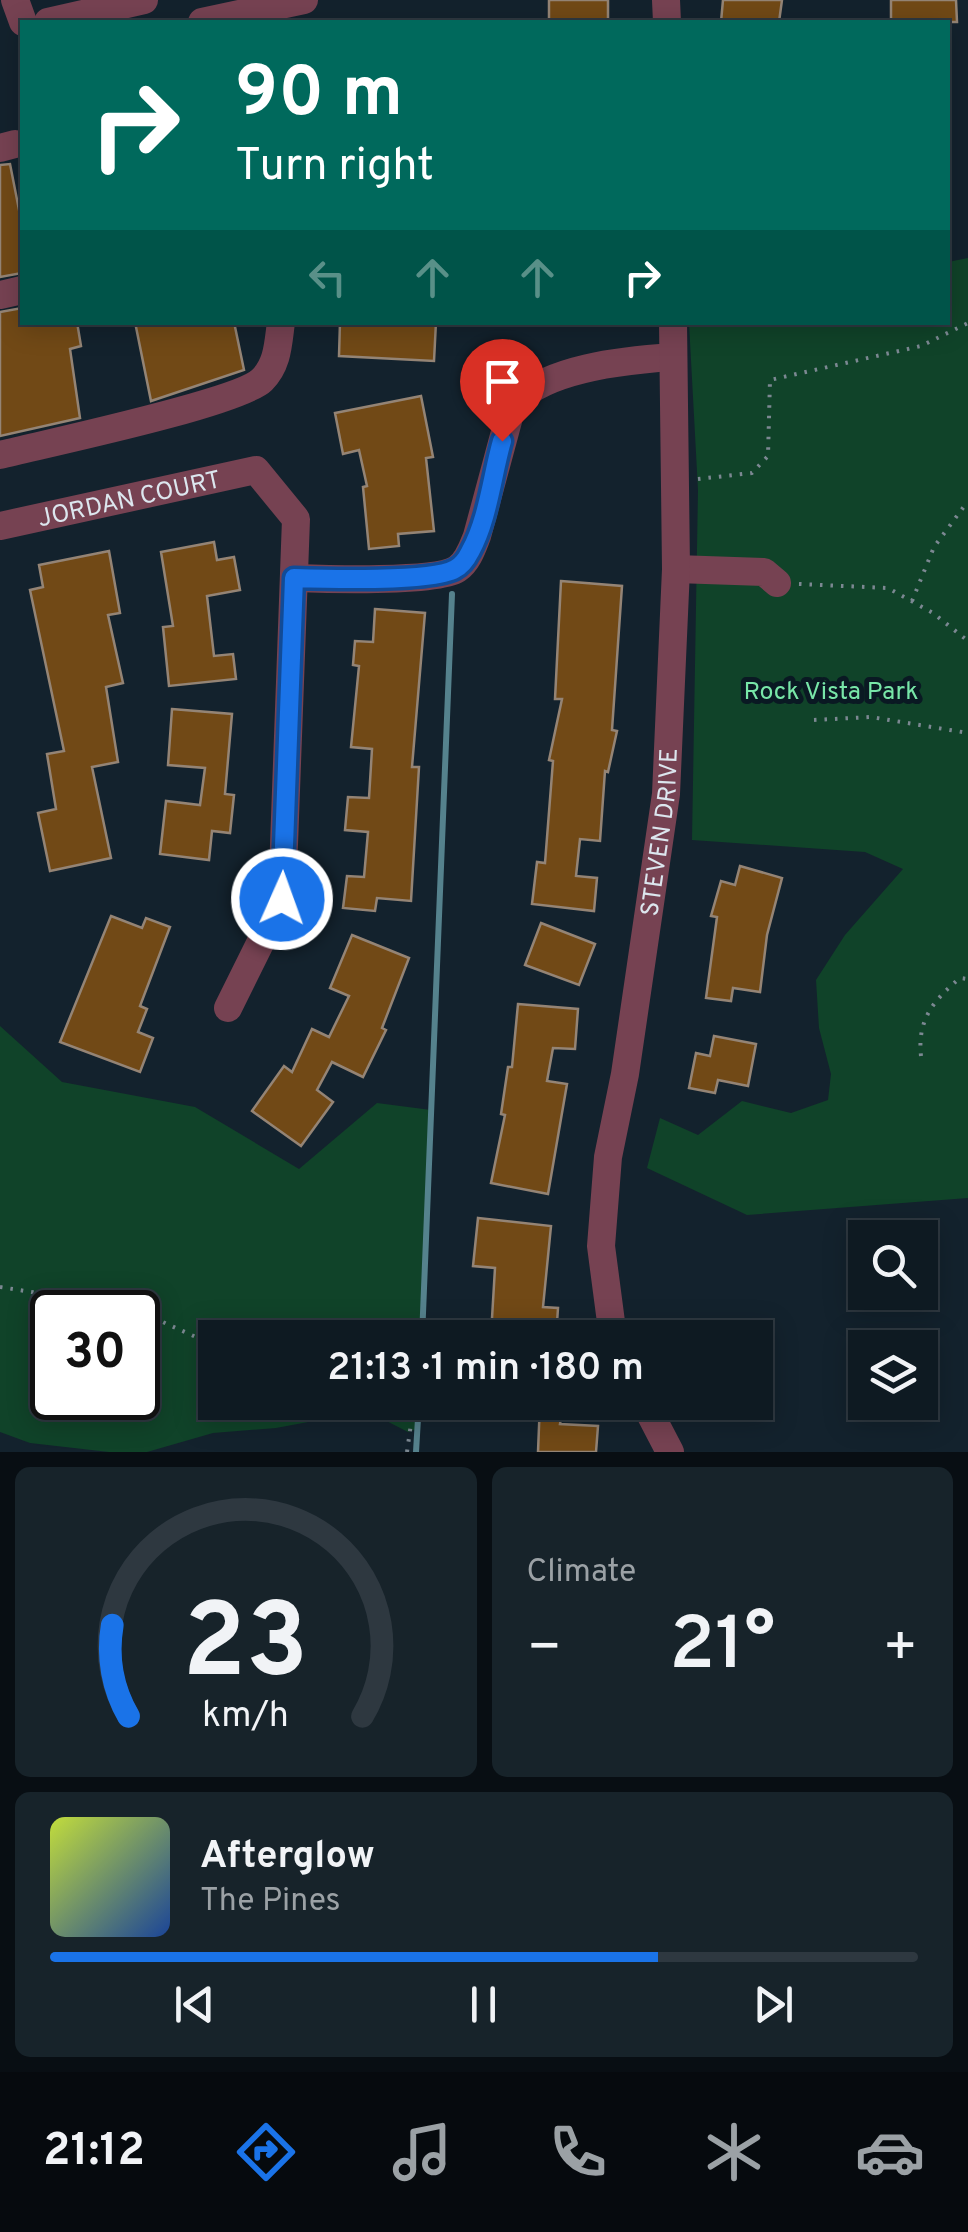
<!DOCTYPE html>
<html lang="en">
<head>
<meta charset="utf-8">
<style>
	:root { --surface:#0e1a22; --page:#17232a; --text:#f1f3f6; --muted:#9ba1a5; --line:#2e3840; --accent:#1a73e8 }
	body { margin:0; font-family:Overpass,sans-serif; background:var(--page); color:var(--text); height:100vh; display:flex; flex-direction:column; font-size:38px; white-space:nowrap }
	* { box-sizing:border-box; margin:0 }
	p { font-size:32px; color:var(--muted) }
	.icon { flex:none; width:55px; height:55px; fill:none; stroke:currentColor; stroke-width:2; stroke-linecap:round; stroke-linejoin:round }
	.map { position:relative; height:1452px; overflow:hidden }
	.details { display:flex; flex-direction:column; gap:15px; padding:15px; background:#080e13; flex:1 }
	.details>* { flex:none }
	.banner { position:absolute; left:20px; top:20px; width:930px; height:305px; border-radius:0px; box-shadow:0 5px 25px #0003,0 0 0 2px var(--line); background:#00695c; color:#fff; overflow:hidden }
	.fabs { position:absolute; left:848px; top:1220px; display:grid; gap:20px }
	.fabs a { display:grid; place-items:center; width:90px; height:90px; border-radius:0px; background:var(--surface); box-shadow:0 5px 25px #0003,0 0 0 2px var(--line); font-size:50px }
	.speed { position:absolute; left:30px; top:1290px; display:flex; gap:20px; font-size:50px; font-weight:700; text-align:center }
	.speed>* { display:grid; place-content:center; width:130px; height:130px; border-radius:50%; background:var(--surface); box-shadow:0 5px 25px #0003,0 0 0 2px var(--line); line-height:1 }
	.speed .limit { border:5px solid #111; border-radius:15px; background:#fff; color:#111 }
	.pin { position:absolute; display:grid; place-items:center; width:85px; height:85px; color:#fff; margin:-102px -42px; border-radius:50% 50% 50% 0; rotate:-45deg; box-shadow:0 0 10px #0007 }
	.pin .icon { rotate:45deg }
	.me { position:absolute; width:110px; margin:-55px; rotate:2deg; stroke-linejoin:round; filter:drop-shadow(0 0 8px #0008) }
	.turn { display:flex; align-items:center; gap:35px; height:210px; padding:0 50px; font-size:45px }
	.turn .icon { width:130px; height:130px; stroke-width:2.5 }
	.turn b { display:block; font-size:70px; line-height:85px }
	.lanes { display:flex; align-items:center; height:95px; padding:0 50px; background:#0003; justify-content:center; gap:50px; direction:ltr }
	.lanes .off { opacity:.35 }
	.big { font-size:75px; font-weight:600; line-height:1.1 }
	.details .card { flex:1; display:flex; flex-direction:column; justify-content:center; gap:15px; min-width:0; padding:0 35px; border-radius:15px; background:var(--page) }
	.details .dial { align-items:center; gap:0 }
	.dial svg { height:260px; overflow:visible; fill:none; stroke:var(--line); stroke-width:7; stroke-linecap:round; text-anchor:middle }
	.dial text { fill:var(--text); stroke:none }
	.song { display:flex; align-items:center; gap:30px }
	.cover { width:120px; height:120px; border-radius:15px; background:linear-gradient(135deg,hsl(70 70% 55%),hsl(220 70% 35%)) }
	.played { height:10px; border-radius:5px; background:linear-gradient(90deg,var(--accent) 70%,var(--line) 70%) }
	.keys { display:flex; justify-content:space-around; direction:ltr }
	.heat { display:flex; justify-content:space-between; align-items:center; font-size:55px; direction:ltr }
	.details .tiles { flex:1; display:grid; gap:15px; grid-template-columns:1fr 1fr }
	.card:last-child { grid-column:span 2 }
	.trip { position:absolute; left:198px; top:1320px; width:575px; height:100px; border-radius:0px; background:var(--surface); box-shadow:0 5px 25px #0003,0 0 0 2px var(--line); font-weight:600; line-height:100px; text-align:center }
	.tabs { display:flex; height:160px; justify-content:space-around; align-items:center; background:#060a0e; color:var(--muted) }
	.tabs .icon { width:70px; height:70px }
	.tabs .selected { color:var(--accent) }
	.tabs b { font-size:45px; color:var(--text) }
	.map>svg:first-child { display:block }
</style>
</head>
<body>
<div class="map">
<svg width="968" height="1452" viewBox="0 0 968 1452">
	<rect width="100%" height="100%" fill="#13222d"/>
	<g fill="#104329" fill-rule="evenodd">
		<polygon points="968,258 968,1198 747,1215 647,1168 660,1118 698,1135 742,1101 791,1113 828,1100 831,1074 819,1028 816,980 845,935 903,869 865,852 692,840 698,490 689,323 948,322 948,262"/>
		<path d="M0 1026 62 1082 195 1107 299 1169 377 1103 431 1110 421 1337 215 1338V1402L419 1403 417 1429 408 1432 367 1411 276 1428 213 1433 147 1452H109L30 1443 0 1432ZM52 1312H138V1398H52Z"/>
	</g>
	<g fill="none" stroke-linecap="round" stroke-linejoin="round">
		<g stroke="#55828d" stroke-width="6">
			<polyline points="422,1338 452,594"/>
			<polyline points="416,1452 419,1402"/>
		</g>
	</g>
	<g fill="#714916" stroke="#948475" stroke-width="2.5">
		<rect x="549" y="0" width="59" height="22"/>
		<polygon points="723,0 782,0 779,22 721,22"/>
		<polygon points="891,0 956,0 957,22 891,22"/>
		<polygon points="10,164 22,225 22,273 0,277 0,165"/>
		<polygon points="22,308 22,322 77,322 81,346 70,349 80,418 0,436 0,312"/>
		<polygon points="135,322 234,322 244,370 151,401"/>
		<polygon points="340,322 436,322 434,361 339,356"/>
		<polygon points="421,396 433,457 426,458 434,531 398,534 399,546 369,549 363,487 367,486 359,450 343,454 335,413"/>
		<polygon points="214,542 217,560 234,557 240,590 207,596 214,656 233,654 236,679 169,686 163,627 173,626 161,552"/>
		<polygon points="109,551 120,613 108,615 123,683 106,687 118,762 92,767 111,858 50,871 38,813 56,809 47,754 64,751 30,590 43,587 39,565"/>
		<polygon points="561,581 622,586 612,730 617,731 608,772 605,771 600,841 580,839 576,876 597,878 594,911 532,904 537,862 545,863 553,761 549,760 562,699 555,699"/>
		<polygon points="375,609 425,613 412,767 419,767 411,901 377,898 375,911 343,908 347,876 364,877 368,832 345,830 348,797 369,798 372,749 351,747 359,666 353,665 355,641 373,642"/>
		<polygon points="172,709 232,714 225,794 234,795 230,833 212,831 209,860 160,854 166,801 200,805 205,768 168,765"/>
		<polygon points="740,866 782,878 767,935 760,992 733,988 731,1001 706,998 717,917 711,916 721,881 735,885"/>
		<polygon points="111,916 142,928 146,918 170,927 140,1006 147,1009 138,1032 153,1038 140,1072 60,1042"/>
		<polygon points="541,923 595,944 579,985 525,965"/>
		<polygon points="352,935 409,958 382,1028 386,1030 363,1077 332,1062 317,1090 333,1102 301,1146 252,1111 284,1066 292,1072 312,1029 329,1037 349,996 330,988"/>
		<polygon points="518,1004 578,1009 575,1049 553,1048 547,1081 567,1084 548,1194 491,1183 505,1115 501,1114 508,1067 512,1067"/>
		<polygon points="714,1036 756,1044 748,1086 718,1080 715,1093 689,1088 696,1053 710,1056"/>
		<polygon points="478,1218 551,1226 543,1307 558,1308 556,1338 491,1335 495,1268 473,1266"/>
		<polygon points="540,1402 564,1402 560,1424 598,1426 596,1452 538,1452"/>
	</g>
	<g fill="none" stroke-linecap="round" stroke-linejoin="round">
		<g stroke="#7c8892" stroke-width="4" stroke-dasharray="2.5 8" stroke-linecap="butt">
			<polyline points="698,479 752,473 768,456 770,380 921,346 968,323"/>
			<polyline points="799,584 888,588 933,613 968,641"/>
			<polyline points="912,601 934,547 968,501"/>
			<polyline points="814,720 871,717 968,733"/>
			<path d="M921 1056C917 1019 934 1000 960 978L968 979"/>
			<polyline points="0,1287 132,1308 198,1338 215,1342"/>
			<polyline points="407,1452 414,1402"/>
		</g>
		<g stroke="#764252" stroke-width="28">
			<polyline points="15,0 23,22"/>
			<polyline points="666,0 667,22"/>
			<polyline points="48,22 144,0"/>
			<polyline points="202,22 304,0"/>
			<polyline points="0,148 15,144"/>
			<polyline points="0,295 22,290"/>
			<path d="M0 455C44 444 239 403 262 380 278 364 278 344 281 322"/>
			<path id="s1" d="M0 526 256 470 296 519 282 899 228 1008"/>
			<polyline points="676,569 764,572 777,583"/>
			<path d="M294 578C323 579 436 583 457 569 468 562 473 546 477 536L512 406C543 368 626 360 673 357"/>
			<path id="s2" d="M617 1338 611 1322 601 1246 608 1157 625 1074 666 794 676 569 673 322"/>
			<polyline points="644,1402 670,1452"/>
		</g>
	</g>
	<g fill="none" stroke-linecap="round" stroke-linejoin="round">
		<defs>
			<path id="route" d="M282 899 294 578C324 579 433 582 455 569 461 566 467 558 470 552 488 520 492 476 502 441"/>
		</defs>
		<use href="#route" stroke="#114b97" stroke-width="25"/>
		<use href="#route" stroke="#1a73e8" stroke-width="18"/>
	</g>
	<g text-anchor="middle" stroke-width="10" stroke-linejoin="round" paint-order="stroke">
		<g font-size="25" fill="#dce6ee" stroke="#0a1923">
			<text dy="9" stroke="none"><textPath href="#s1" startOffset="132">JORDAN COURT</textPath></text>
			<text dy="9" stroke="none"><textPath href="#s2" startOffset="512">STEVEN DRIVE</textPath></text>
		</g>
		<g font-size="25" fill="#78e6a8" stroke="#0a1923">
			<text x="831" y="699">Rock Vista Park</text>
		</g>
	</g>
</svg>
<div class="fabs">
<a><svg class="icon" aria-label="search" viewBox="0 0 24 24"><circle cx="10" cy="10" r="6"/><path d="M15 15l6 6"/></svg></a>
<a><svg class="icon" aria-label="layers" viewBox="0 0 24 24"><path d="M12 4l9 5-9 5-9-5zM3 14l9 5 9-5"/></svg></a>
</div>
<div class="speed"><div class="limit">30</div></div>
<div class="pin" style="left:502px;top:441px;background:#d93025"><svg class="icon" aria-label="arrive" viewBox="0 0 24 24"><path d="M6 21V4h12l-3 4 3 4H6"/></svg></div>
<svg class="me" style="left:282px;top:899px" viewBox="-20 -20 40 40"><circle r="17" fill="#1a73e8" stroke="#fff" stroke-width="3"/><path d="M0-11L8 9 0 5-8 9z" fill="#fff"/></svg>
<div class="trip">21:13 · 1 min · 180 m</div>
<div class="banner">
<div class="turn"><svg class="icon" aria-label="right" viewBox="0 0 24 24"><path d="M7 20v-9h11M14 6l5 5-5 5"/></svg><div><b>90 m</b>Turn right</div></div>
<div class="lanes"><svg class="icon off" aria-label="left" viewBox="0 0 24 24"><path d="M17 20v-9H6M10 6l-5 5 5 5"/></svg><svg class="icon off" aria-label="ahead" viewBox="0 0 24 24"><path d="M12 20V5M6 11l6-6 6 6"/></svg><svg class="icon off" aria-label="ahead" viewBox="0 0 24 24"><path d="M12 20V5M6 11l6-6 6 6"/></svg><svg class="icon" aria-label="right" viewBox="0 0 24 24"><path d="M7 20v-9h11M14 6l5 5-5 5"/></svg></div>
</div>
</div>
<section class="details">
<div class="tiles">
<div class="card dial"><svg viewBox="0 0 100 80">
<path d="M14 69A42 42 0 1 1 86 69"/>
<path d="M14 69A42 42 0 0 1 9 41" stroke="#1a73e8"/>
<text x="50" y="56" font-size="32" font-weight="700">23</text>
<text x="50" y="72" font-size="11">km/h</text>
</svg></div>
<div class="card"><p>Climate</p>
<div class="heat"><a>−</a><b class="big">21°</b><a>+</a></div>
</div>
<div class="card">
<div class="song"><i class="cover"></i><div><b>Afterglow</b><p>The Pines</p></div></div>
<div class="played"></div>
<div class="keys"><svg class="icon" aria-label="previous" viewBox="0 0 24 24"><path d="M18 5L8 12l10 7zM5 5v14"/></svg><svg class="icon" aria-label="pause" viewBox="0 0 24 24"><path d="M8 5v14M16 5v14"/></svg><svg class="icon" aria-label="next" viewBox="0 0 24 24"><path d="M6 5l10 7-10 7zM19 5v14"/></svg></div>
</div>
</div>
</section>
<nav class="tabs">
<b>21:12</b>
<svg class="icon selected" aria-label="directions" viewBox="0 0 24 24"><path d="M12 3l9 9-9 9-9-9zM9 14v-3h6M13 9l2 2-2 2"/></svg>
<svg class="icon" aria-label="music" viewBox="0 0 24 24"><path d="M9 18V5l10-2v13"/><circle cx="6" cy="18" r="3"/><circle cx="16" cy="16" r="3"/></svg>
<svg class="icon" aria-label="phone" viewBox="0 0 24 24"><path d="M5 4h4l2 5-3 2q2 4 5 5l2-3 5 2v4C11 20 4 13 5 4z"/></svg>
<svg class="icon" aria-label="climate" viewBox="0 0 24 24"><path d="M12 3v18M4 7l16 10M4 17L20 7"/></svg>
<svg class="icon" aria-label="car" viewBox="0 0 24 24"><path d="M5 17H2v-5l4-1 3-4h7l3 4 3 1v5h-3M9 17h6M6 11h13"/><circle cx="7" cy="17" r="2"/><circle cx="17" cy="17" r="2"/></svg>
</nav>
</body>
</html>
